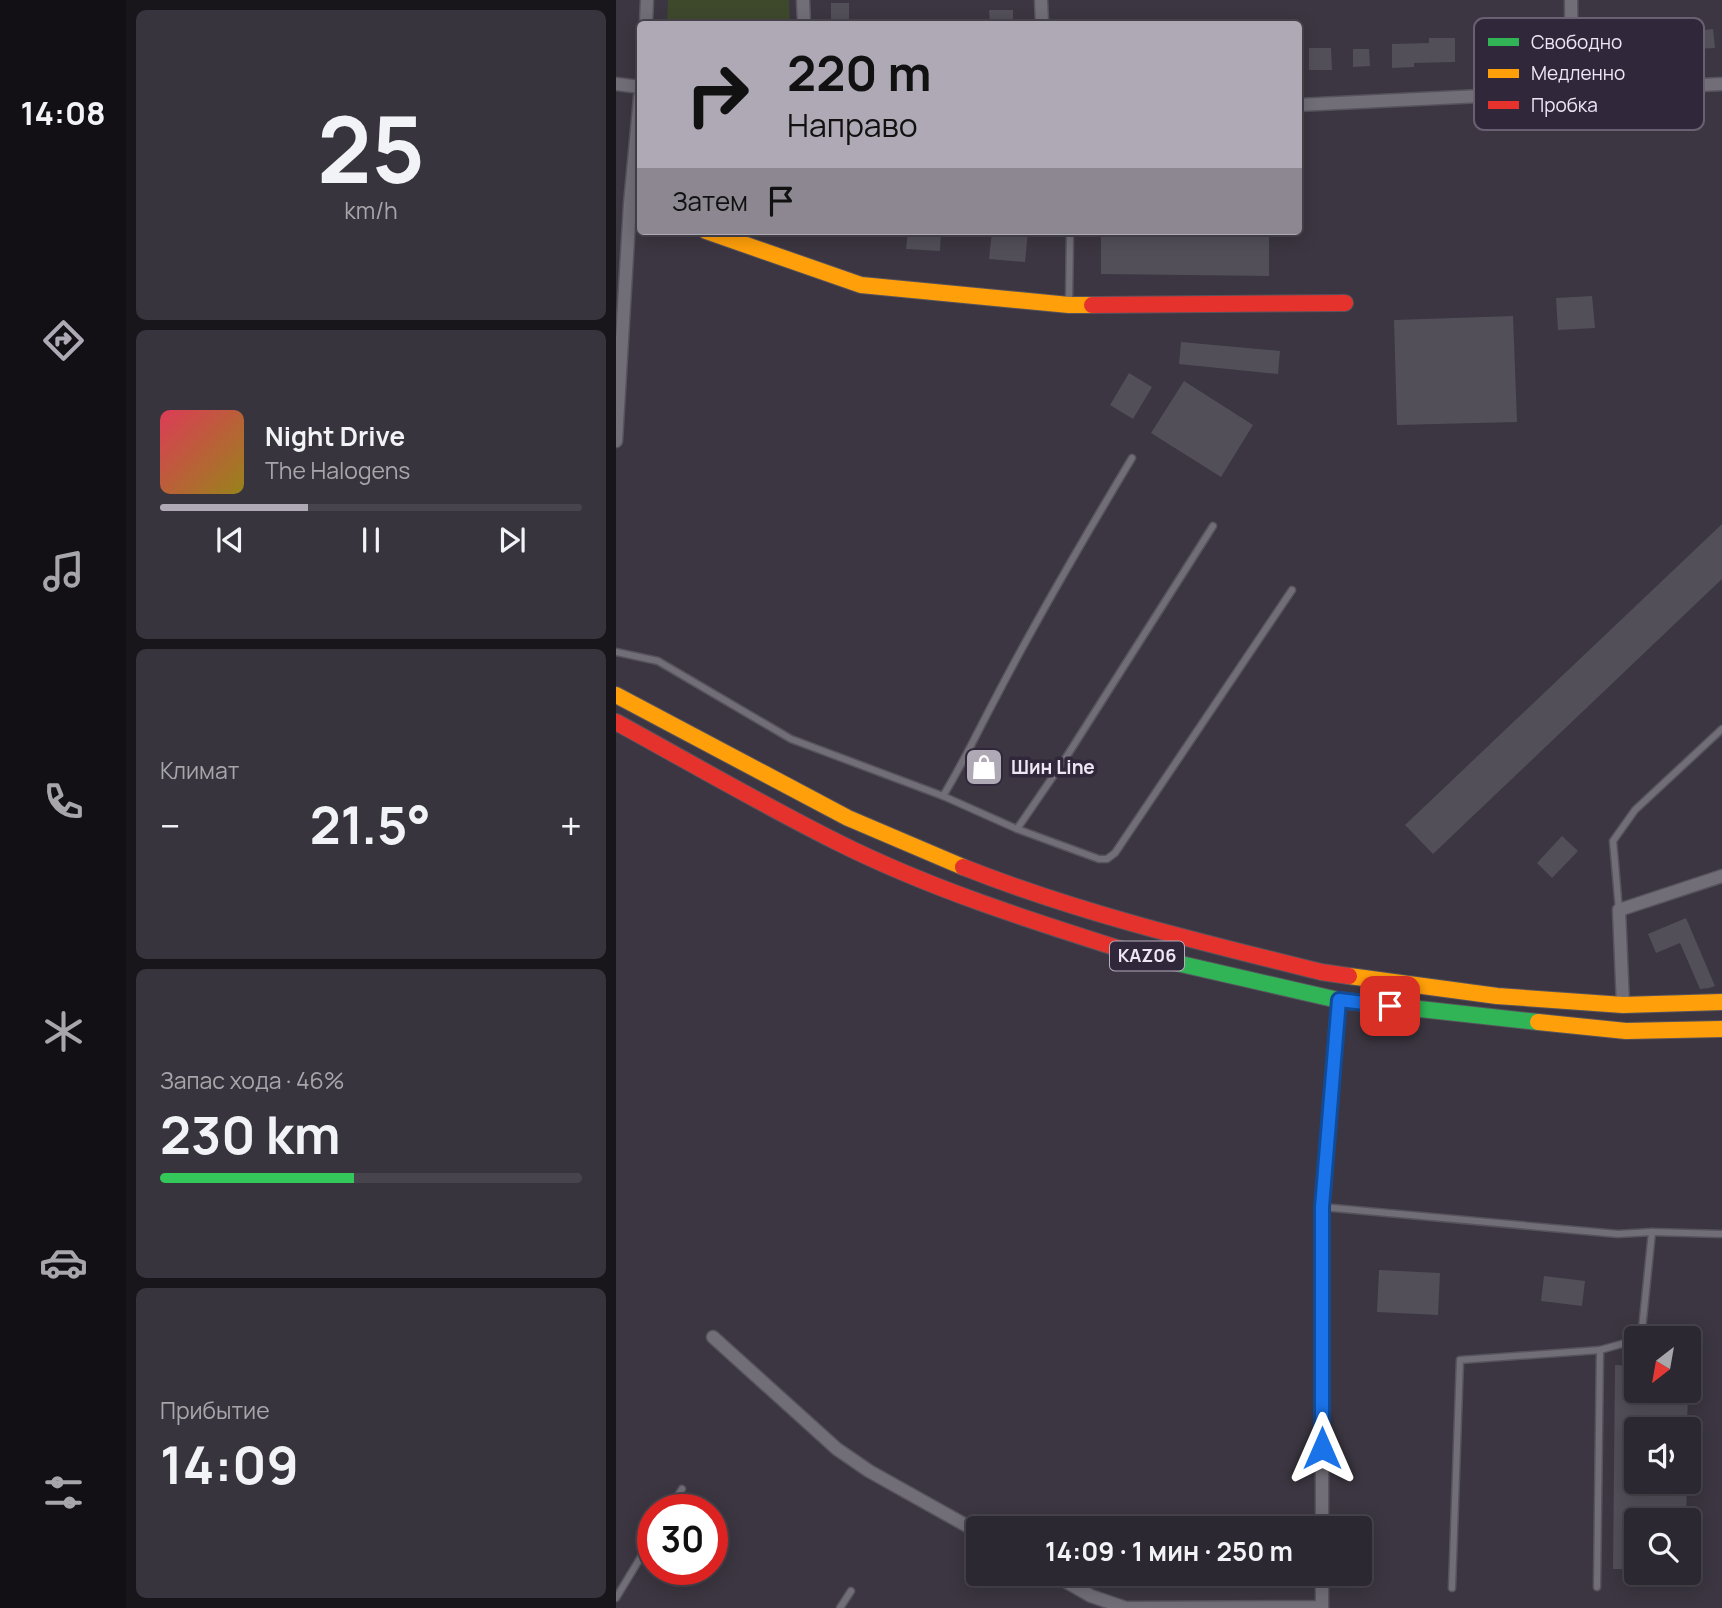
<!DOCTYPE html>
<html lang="ru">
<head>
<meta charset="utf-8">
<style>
	:root { --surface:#2c2831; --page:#38343d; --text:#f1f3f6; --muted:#a6a6ab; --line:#48444d; --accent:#afa9b5 }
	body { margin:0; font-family:Manrope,sans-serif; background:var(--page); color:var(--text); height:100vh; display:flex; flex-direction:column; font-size:26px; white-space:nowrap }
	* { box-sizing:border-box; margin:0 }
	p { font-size:23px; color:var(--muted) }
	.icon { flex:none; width:38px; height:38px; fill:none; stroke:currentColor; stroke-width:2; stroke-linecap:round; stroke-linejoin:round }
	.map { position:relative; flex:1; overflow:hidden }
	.details { display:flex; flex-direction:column; gap:10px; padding:10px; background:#18161b; width:490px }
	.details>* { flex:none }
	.top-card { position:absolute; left:21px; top:21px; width:665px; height:214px; border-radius:7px; box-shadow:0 4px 18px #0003,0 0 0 2px var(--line); background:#afa9b5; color:#111; overflow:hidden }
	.needle { width:46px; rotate:211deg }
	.fabs { position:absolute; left:1008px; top:1326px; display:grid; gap:14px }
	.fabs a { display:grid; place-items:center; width:77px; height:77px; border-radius:7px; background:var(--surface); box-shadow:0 4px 18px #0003,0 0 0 2px var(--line); font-size:35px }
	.speed { position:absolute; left:21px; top:1494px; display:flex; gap:14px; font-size:35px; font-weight:700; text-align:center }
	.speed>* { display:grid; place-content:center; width:91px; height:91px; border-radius:50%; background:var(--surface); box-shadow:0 4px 18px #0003,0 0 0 2px var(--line); line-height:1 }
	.speed .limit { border:10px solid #d22; background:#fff; color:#111 }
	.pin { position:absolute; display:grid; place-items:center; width:60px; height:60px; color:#fff; margin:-30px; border-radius:14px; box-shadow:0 4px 10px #0006 }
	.me { position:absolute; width:77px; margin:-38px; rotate:0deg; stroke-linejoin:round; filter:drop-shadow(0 0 5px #0008) }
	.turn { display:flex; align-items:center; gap:24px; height:147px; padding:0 35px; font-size:32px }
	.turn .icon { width:91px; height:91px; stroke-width:2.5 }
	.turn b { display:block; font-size:49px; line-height:60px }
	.then { display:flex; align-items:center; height:66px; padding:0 35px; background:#0003; gap:14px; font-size:26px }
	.big { font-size:52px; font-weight:700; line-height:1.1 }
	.details .card { flex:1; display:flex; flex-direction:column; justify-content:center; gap:10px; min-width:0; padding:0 24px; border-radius:10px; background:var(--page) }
	.details .dial { align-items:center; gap:0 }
	.dial b { font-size:91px; line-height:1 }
	.song { display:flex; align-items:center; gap:21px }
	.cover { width:84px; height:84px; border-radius:10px; background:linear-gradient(135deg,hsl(350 70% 55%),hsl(50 70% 35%)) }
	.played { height:7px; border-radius:4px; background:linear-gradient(90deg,var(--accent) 35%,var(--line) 35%) }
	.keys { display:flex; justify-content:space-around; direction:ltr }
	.heat { display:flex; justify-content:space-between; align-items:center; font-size:38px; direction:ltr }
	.charge { height:10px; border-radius:5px; background:linear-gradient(90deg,#34c759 46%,var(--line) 0) }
	.trip { position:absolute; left:350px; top:1516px; width:406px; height:70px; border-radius:7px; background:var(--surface); box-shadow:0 4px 18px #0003,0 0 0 2px var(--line); font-weight:700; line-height:70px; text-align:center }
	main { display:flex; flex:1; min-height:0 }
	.dock { display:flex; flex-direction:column; width:126px; justify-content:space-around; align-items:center; background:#121014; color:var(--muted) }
	.dock .icon { width:49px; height:49px }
	.dock .current { color:var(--accent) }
	.dock b { font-size:32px; color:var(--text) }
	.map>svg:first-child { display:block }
</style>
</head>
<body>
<main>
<nav class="dock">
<b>14:08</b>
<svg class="icon current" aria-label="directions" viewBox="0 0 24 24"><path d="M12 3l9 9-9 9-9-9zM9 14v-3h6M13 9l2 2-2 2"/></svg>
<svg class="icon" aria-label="music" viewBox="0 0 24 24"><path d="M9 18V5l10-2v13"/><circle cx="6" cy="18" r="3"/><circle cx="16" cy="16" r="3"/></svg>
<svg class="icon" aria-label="phone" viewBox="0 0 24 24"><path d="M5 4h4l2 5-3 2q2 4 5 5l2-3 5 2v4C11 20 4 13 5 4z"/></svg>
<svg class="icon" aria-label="climate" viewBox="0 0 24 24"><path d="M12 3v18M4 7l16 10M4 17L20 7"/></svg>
<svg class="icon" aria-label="car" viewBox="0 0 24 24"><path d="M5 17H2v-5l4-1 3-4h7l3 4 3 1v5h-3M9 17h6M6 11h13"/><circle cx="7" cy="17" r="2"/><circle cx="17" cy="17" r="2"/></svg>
<svg class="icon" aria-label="filters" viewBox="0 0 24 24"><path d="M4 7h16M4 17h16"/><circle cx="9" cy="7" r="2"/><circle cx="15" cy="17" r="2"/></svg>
</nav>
<section class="details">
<div class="card dial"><b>25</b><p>km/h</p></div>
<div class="card">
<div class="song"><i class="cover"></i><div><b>Night Drive</b><p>The Halogens</p></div></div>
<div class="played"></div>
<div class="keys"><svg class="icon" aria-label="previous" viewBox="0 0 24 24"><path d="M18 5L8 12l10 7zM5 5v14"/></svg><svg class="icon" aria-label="pause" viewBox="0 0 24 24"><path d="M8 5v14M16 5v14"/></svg><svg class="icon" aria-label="next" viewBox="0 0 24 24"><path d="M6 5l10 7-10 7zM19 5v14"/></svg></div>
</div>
<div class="card"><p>Климат</p>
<div class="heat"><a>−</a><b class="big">21.5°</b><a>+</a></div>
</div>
<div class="card"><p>Запас хода · 46%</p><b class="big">230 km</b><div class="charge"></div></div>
<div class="card"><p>Прибытие</p><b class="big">14:09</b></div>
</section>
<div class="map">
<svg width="1106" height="1608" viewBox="0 0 1106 1608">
	<rect width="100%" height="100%" fill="#3b3641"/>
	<polygon fill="#3e492c" points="52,0 173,0 174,24 51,24"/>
	<g fill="#524f59">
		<rect x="215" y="3" width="18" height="21"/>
		<polygon points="373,10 397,10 397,24 374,24"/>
		<polygon points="1097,29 1099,48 1079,49 1078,31"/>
		<polygon points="813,38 839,38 839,62 798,63 798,67 776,68 776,44 813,43"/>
		<polygon points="693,48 715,48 716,70 693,70"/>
		<polygon points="737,49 753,49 754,66 737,67"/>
		<polygon points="292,231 325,231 324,251 290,249"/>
		<polygon points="376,231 412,231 409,262 373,259"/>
		<polygon points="485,234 653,237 653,276 485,274"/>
		<polygon points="976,296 979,328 942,330 940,298"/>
		<polygon points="897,316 901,422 781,425 778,320"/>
		<polygon points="565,342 664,351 662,374 563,364"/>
		<polygon points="513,373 536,387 517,419 494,405"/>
		<polygon points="568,381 637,425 605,477 535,433"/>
		<polygon points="1106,524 1106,579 817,854 789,825"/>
		<polygon points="946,836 962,851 936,878 921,863"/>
		<polygon points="1070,918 1099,986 1093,988 1084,989 1064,943 1040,953 1032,934"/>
		<polygon points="763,1270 824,1273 822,1315 761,1312"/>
		<polygon points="928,1276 969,1281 966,1306 925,1301"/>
		<polygon points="999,1365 1020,1366 1020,1391 1072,1391 1071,1430 1020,1430 1020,1482 1071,1482 1070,1521 1020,1521 1020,1569 997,1569"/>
	</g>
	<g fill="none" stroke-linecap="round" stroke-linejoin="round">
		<defs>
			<g id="lane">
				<polyline points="453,303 454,231"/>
				<polyline points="0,652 42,661 175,739 327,796 401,829 483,859 491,859 499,853 676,590"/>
				<path d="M327 796C346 765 361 733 378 701 421 618 468 538 516 458"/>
				<polyline points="401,829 449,759 597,526"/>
				<polyline points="1003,910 997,841 1019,810 1106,729"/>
				<polyline points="706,1207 1002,1234 1036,1232 1106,1234"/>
				<polyline points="1025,1339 1036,1232"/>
				<polyline points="53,1510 66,1489"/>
				<polyline points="981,1587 984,1350 1020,1340"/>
				<polyline points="836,1588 844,1360 984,1350"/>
				<polyline points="0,1598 37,1537"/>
				<polyline points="224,1608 235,1591"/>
			</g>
			<g id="street">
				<polyline points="187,0 188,24"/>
				<polyline points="425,0 426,24"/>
				<polyline points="955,0 956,90"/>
				<polyline points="30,24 31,0"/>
				<polyline points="0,84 24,87"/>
				<polyline points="682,105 1106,84"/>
				<polyline points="0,441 14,204 24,97"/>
				<polyline points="1007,1005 1003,910 1106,876"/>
				<polyline points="97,1337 221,1449 253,1471 362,1532"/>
				<polyline points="706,1528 706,1207 722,1000"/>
				<polyline points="435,1573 475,1596 510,1608 706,1607 706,1573"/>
			</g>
			<polyline id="fast" points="517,953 722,1000 922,1022"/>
			<g id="slow">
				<polyline points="90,231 245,285 453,305 476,305"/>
				<polyline points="0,695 232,818 347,867"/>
				<polyline points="733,976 881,996 1007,1005 1106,1002"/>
				<polyline points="922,1022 1010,1031 1106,1029"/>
			</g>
			<g id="jam">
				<polyline points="476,305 729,303"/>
				<path d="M0 722C73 762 145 804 219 841 314 889 416 921 517 953"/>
				<path d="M347 867C463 913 584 942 705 972L733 976"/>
			</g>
		</defs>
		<use href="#lane" stroke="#57535d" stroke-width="9"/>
		<use href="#street" stroke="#57535d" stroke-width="15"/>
		<use href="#fast" stroke="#57535d" stroke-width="18"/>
		<use href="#slow" stroke="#57535d" stroke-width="18"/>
		<use href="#jam" stroke="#57535d" stroke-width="18"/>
		<use href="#lane" stroke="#726e78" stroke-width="6"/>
		<use href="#street" stroke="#726e78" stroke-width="12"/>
		<use href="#fast" stroke="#30b455" stroke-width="16"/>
		<use href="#slow" stroke="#ff9f0a" stroke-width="16"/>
		<use href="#jam" stroke="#e5322d" stroke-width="16"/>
	</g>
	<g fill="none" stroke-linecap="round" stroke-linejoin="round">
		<defs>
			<polyline id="route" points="706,1448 706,1207 723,1000 774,1006"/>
		</defs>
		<use href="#route" stroke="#114b97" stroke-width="18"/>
		<use href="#route" stroke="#1a73e8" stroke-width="12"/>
	</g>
	<defs>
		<symbol id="shop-square" viewBox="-11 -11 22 22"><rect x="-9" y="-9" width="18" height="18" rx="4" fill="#afa9b5" stroke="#31273b"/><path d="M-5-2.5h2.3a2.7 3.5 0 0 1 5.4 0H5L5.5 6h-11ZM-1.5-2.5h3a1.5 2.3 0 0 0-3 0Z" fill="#fff"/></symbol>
	</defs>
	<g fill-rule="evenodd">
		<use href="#shop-square" x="346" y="745" width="44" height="44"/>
	</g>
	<g text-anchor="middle" stroke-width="7" stroke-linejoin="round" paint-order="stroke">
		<rect fill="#31273b" stroke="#b5adbc" stroke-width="2" x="494" y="941.5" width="74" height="29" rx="5"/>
		<g font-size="18" font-weight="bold" fill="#ede7f4">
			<text x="531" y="962">KАZ06</text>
		</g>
		<g font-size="19" font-weight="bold" fill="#ede7f4" stroke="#31273b" text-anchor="start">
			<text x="395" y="774">Шин Line</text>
		</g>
	</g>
	<rect x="858" y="18" width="230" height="112" rx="10" fill="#31273b" stroke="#696172" stroke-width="2"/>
	<rect x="872" y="38" width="31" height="8" fill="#30b455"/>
	<rect x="872" y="69" width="31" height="9" fill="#ff9f0a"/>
	<rect x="872" y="101" width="31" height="8" fill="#e5322d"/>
	<g font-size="19" fill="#ede7f4">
		<text x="915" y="49">Свободно</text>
		<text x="915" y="80">Медленно</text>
		<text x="915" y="112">Пробка</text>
	</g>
</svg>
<div class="fabs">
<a><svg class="needle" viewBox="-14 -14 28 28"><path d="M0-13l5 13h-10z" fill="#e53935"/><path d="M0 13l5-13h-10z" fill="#a6a6ab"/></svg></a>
<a><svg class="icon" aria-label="sound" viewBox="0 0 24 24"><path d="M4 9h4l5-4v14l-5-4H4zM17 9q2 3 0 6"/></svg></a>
<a><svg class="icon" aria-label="search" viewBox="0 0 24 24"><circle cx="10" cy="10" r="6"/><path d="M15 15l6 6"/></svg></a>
</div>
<div class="speed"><div class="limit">30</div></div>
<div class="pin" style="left:774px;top:1006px;background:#d93025"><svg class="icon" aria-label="arrive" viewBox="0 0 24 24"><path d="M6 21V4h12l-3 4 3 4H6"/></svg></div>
<svg class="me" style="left:706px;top:1448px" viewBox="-20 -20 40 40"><path d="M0-17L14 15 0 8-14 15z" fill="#1a73e8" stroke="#fff" stroke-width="4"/></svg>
<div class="trip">14:09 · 1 мин · 250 m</div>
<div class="top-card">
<div class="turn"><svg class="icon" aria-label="right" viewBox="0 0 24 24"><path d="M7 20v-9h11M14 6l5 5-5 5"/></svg><div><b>220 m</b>Направо</div></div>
<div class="then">Затем<svg class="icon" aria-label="arrive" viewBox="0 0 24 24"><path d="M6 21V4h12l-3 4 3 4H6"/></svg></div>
</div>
</div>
</main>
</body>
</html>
